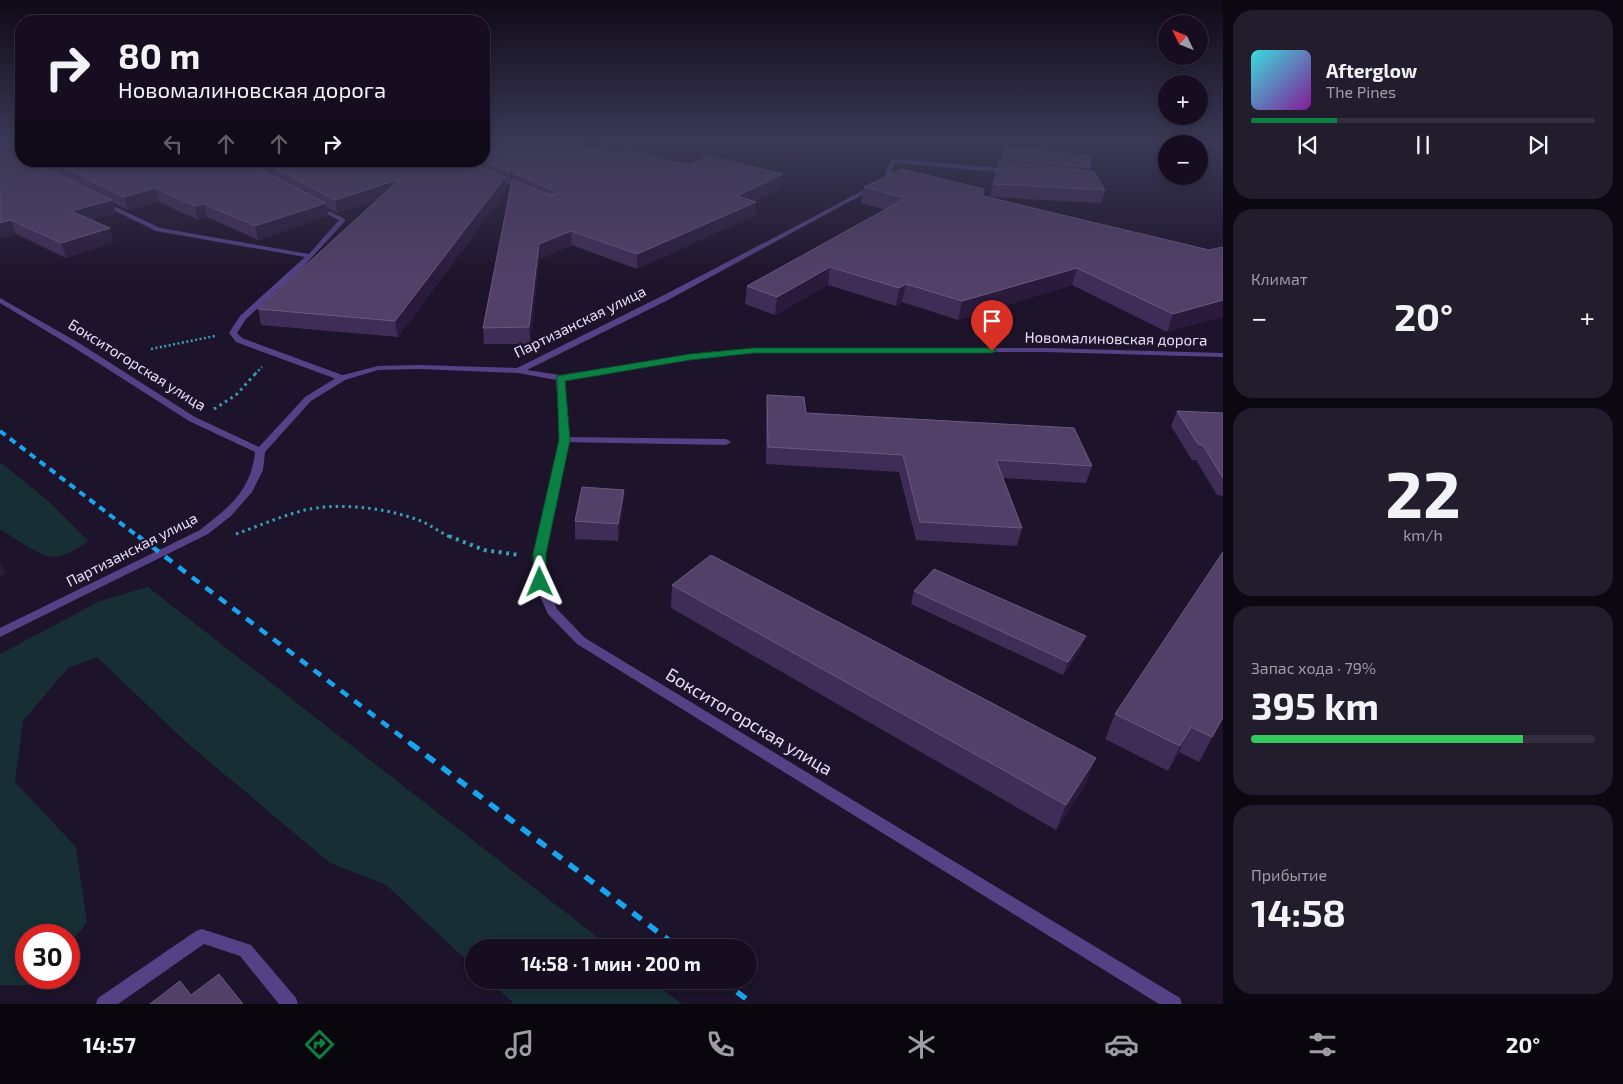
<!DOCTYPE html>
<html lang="ru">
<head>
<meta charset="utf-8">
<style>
	:root { --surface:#160e20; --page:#231c2d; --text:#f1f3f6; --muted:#9e9ca5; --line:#352e3e; --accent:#0b8043 }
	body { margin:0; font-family:"Exo 2",sans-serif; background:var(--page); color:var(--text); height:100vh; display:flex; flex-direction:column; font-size:19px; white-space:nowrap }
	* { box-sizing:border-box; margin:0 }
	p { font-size:16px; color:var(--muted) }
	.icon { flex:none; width:28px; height:28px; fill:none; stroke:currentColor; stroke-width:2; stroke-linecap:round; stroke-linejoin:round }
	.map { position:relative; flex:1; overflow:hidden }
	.side { display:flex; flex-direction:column; gap:10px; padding:10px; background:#0c0812; width:400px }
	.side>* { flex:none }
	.guide { position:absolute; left:15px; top:15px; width:475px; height:152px; border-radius:20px; box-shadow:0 2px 8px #0003,0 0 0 1px var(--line); background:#160e20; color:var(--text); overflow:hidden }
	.needle { width:32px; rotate:313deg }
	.tools { position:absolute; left:1158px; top:15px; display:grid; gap:10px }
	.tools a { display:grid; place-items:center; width:50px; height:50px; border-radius:50%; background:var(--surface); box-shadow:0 2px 8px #0003,0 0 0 1px var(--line); font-size:25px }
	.speed { position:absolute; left:15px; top:924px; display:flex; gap:10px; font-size:25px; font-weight:700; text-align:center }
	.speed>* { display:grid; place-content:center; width:65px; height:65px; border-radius:50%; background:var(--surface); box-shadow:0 2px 8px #0003,0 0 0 1px var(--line); line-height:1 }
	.speed .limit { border:8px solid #d22; background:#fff; color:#111 }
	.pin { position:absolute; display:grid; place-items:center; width:42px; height:42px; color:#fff; margin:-51px -21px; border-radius:50% 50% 50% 0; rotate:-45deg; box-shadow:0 0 5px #0007 }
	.pin .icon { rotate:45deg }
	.me { position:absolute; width:55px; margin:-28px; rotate:359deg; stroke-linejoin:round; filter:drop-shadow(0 0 4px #0008) }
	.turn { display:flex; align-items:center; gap:18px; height:105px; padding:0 20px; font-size:22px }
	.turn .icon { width:65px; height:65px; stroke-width:2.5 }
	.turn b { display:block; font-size:35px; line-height:42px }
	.lanes { display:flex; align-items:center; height:48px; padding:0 20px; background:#0003; justify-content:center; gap:25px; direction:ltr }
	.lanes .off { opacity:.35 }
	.big { font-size:38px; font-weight:700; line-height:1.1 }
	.side .tile { flex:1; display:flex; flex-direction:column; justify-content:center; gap:8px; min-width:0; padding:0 18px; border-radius:20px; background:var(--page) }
	.side .dial { align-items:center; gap:0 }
	.dial b { font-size:65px; line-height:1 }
	.song { display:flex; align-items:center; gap:15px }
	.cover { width:60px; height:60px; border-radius:8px; background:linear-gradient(135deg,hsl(180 70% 55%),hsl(290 70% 35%)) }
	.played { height:5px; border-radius:2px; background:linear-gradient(90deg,var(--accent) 25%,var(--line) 25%) }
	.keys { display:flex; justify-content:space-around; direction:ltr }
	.heat { display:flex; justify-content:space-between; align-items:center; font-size:28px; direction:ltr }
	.charge { height:8px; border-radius:4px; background:linear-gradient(90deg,#34c759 79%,var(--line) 0) }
	.trip { position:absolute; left:465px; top:939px; width:292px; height:50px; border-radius:25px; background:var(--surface); box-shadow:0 2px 8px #0003,0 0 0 1px var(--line); font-weight:700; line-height:50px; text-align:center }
	.tabs { display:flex; height:80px; justify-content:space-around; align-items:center; background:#09060d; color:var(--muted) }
	.tabs .icon { width:35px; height:35px }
	.tabs .active { color:var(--accent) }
	.tabs b { font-size:22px; color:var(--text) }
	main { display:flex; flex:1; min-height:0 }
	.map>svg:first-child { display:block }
</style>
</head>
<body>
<main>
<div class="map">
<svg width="1223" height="1004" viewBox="0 0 1223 1004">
	<rect width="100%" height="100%" fill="#1d132a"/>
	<g fill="#162e34">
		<path d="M0 462 52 504 88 541C78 548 65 557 52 557 39 556 12 536 0 529Z"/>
		<polygon points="148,587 610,947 474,948 474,967 386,885 330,863 186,742 97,657 68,668 23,721 15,782 76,847 87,923 69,944 69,935 26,935 26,978 39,978 33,985 0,985 0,654 100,601"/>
		<polygon points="488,980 651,980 682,1004 514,1004"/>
	</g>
	<polygon fill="#0f1647" points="583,142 1223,142 1223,153 1199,150 1199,144 1166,144 1166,147 1108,143 976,143 731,155"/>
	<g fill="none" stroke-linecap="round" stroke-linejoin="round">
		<g stroke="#399fb6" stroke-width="2.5" stroke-dasharray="2 2.5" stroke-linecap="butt">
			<polyline points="151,349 215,336"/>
			<polyline points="255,374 262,367"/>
		</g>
		<g stroke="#399fb6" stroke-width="3" stroke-dasharray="2.5 4" stroke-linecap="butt">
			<polyline points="214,409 236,395 256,373"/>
			<path d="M236 534C259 526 281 516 305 510 341 502 387 508 421 521 432 526 441 533 452 538"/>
		</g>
		<polyline stroke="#399fb6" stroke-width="4" stroke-dasharray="3 4.5" stroke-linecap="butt" points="449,536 484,550 519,555"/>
		<g fill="#554186" fill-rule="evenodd">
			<polygon points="893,159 1011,169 1014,171 1011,173 895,163 888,181 806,225 802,225 802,223 884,179 890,161"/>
			<polygon points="103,201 160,228 309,254 339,220 313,207 313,205 317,205 345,219 345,221 303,267 246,319 237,333 242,338 345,376 345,380 339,380 236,342 229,333 240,316 305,257 156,231 101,204 100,203"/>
			<polygon points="565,437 726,439 731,442 726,445 562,442 560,440 562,438"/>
			<polygon points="202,929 251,945 296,998 298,1004 279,1004 240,956 204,944 118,1004 96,1004 98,998 196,931"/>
		</g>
		<path fill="#554186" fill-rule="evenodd" d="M804 222 807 224 806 225 668 300 527 370 560 375 706 353 755 349 1045 348 1223 353V357L1045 352 755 353 706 357 564 380 570 440 545 553 546 583 557 609 585 638 1180 998 1182 1004H1159L577 644 548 614 534 583 535 553 560 440 556 380 518 373 419 369 378 370 345 380 311 401 265 452 263 470 252 492 231 516 208 534 0 637V628L200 530C229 507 251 491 255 452L189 421 73 347 0 303V298L79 343 195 417 259 447 305 397 339 376 378 366 419 365 517 368 662 296Z"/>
		<polyline stroke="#17a5f0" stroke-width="4" stroke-dasharray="7 5.5" stroke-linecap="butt" points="0,431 140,538"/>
		<polyline stroke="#17a5f0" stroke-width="4.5" stroke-dasharray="9 8" stroke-linecap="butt" points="138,536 411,744"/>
		<g stroke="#17a5f0" stroke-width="5.5" stroke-dasharray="11 9" stroke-linecap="butt">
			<polyline points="410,743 679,948"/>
			<polyline points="721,980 753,1004"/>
		</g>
	</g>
	<g fill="#402d57">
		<polygon points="0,142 21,142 21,161 28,162 27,161 484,161 618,154 688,165 782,187 754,201 755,215 637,269 572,245 539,259 530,344 484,344 483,328 511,185 506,183 506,191 398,337 261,325 258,309 376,200 337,213 327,208 328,216 258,240 207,217 198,220 159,202 128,210 113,203 116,213 92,220 114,242 66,258 16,234 0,239"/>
		<polygon points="1001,158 1090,168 1089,172 1105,190 1101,203 990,197 993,184"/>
		<polygon points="864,187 983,196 1209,250 1167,332 1072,285 958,320 902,302 896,306 828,285 775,315 745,304 747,286 886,210 861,203"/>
		<polygon points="767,395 806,413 1092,466 1086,483 1003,478 1022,528 1017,546 916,540 899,472 766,464 766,411"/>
		<polygon points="1177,411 1223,413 1223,496 1217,495 1196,460 1192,460 1171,426"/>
		<polygon points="624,490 623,507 618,541 575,539 575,521"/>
		<polygon points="1223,552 1223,719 1199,762 1179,752 1168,771 1105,739 1115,714"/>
		<polygon points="672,585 1086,783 1056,830 671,608"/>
		<polygon points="914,591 1081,649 1063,675 911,604"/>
	</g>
	<g fill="#2a1b3d">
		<polygon points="21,148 21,161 18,162 14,149"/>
		<polygon points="269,161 310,161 273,167 274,173 266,176 264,163"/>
		<polygon points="514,166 513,173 513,181 510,185 510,172"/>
		<polygon points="783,174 782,187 736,210 737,196"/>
		<polygon points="505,177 506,191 398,337 395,321"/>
		<polygon points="400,179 401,192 337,213 335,200"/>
		<polygon points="155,188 159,202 128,210 124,197"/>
		<polygon points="112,200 116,213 75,225 71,211"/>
		<polygon points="756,202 755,215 637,269 637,254"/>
		<polygon points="326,203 328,216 258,240 255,226"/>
		<polygon points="204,204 207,217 198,220 195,206"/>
		<polygon points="11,220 16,234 0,239 0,223"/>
		<polygon points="110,228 114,242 66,258 61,243"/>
		<polygon points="571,231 572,245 539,259 530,344 529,327 539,244"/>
		<polygon points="830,267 828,285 775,315 777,297"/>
		<polygon points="1077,268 1072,285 958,320 962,301"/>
		<polygon points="906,284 902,302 896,306 899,288"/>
		<polygon points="1223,300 1223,317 1167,332 1173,314"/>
		<polygon points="624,490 623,507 618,541 618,524"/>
		<polygon points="0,561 6,574 0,576"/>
		<polygon points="1086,636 1081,649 1063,675 1068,662"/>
		<polygon points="1223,717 1223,719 1199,762 1212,737"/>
		<polygon points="1191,727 1179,752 1168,771 1180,746"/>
		<polygon points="1096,758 1086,783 1056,830 1066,805"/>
	</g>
	<g fill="#524068" stroke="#6a5980">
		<polygon points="0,142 21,142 21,148 14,149 0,144"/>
		<polygon points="490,142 570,142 618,154 631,150 688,165 709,156 783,174 737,196 756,202 637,254 571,231 539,244 529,327 483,328 512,180 550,195 556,194 557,192 513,173 514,166 510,172 483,161 484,143"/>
		<polygon points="1005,146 1091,156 1090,168 1001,158"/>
		<polygon points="0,151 10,156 21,160 21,161 25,161 52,171 112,200 71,211 110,228 61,243 11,220 0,223"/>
		<polygon points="46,161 240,161 261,170 326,203 255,226 204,204 195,206 155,188 124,197 58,165"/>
		<polygon points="259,161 269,161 264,163"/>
		<polygon points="292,161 465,161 505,177 395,321 258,309 400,179 335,200 273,167"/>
		<polygon points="1000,161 1094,172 1105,190 993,184"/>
		<polygon points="902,169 984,189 983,196 1209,250 1223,247 1223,300 1173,314 1077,268 962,301 906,284 899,288 830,267 777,297 747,286 906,198 864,187"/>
		<polygon points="767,395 804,397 806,413 1074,428 1092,466 996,460 1022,528 920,522 903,455 768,447"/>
		<polygon points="1177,411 1223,413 1223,478 1203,445 1198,444"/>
		<polygon points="582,487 624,490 618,524 575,521"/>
		<polygon points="1223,552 1223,717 1212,737 1191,727 1180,746 1115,714"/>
		<polygon points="711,555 1096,758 1066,805 672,585"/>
		<polygon points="934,569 1086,636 1068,662 914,591"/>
		<polygon points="219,974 243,1004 150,1004 180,981 191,995"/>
	</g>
	<linearGradient id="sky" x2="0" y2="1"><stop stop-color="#100a17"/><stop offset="0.5" stop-color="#3a3955"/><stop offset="1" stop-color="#3a3955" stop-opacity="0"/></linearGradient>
	<rect width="1223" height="282" fill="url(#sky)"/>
	<polygon fill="#0b8043" stroke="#07532c" points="754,348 992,348 997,351 992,353 754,353 690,360 565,381 570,440 546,554 546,582 540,587 536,585 534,582 533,554 559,440 557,376 690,354"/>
	<g text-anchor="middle" stroke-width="5" stroke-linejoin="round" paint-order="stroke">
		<g font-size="15" fill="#e9defd" stroke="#1d132a">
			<text transform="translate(580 322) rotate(-26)" y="5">Партизанская улица</text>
			<text transform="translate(1116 339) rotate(1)" y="5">Новомалиновская дорога</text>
			<text transform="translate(137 365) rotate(32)" y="5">Бокситогорская улица</text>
			<text transform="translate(132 550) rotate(-27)" y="5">Партизанская улица</text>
		</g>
		<g font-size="18" fill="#e9defd" stroke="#1d132a">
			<text transform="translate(749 722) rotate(31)" y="6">Бокситогорская улица</text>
		</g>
	</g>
</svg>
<div class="tools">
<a><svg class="needle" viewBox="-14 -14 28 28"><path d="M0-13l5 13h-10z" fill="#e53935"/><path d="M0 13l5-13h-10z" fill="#9e9ca5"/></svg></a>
<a>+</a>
<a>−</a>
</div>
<div class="speed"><div class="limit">30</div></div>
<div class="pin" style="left:992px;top:351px;background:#d93025"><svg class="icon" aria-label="arrive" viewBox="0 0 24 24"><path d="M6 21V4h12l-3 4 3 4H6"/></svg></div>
<svg class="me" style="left:540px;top:582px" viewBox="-20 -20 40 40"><path d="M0-17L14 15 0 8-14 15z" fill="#0b8043" stroke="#fff" stroke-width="4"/></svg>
<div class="trip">14:58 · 1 мин · 200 m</div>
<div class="guide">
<div class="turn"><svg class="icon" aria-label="right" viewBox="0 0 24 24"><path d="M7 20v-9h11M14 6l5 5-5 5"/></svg><div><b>80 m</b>Новомалиновская дорога</div></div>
<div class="lanes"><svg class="icon off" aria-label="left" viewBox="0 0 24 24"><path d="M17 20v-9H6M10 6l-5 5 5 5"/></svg><svg class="icon off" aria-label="ahead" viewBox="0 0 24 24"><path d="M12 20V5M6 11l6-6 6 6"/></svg><svg class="icon off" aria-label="ahead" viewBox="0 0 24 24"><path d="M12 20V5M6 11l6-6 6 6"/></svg><svg class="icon" aria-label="right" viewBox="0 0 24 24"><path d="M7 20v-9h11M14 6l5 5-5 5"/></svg></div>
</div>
</div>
<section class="side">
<div class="tile">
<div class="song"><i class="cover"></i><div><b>Afterglow</b><p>The Pines</p></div></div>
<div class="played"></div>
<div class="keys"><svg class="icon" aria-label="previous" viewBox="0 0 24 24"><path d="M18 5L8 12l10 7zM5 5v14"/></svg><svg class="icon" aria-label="pause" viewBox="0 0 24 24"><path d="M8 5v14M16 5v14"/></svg><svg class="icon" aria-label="next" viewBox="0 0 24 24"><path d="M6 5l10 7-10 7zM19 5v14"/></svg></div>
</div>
<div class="tile"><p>Климат</p>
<div class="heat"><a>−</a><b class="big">20°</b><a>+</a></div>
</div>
<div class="tile dial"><b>22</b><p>km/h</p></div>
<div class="tile"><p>Запас хода · 79%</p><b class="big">395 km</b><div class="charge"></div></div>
<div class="tile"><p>Прибытие</p><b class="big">14:58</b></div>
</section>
</main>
<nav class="tabs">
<b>14:57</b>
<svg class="icon active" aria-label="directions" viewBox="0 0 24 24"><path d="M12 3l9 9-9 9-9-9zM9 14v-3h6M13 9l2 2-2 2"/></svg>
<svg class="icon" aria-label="music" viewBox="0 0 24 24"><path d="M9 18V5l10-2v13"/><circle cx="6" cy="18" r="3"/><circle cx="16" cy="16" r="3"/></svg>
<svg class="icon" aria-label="phone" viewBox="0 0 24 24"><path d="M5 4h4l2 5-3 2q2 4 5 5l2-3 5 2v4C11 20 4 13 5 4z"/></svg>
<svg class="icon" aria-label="climate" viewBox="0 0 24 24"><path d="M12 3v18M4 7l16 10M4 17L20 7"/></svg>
<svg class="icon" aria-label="car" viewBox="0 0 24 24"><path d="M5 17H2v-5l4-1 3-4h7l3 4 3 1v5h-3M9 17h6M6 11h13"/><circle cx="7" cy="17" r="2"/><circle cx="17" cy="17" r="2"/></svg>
<svg class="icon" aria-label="filters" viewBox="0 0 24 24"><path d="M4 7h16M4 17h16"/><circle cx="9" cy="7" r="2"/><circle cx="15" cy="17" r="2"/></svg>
<b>20°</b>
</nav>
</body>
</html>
